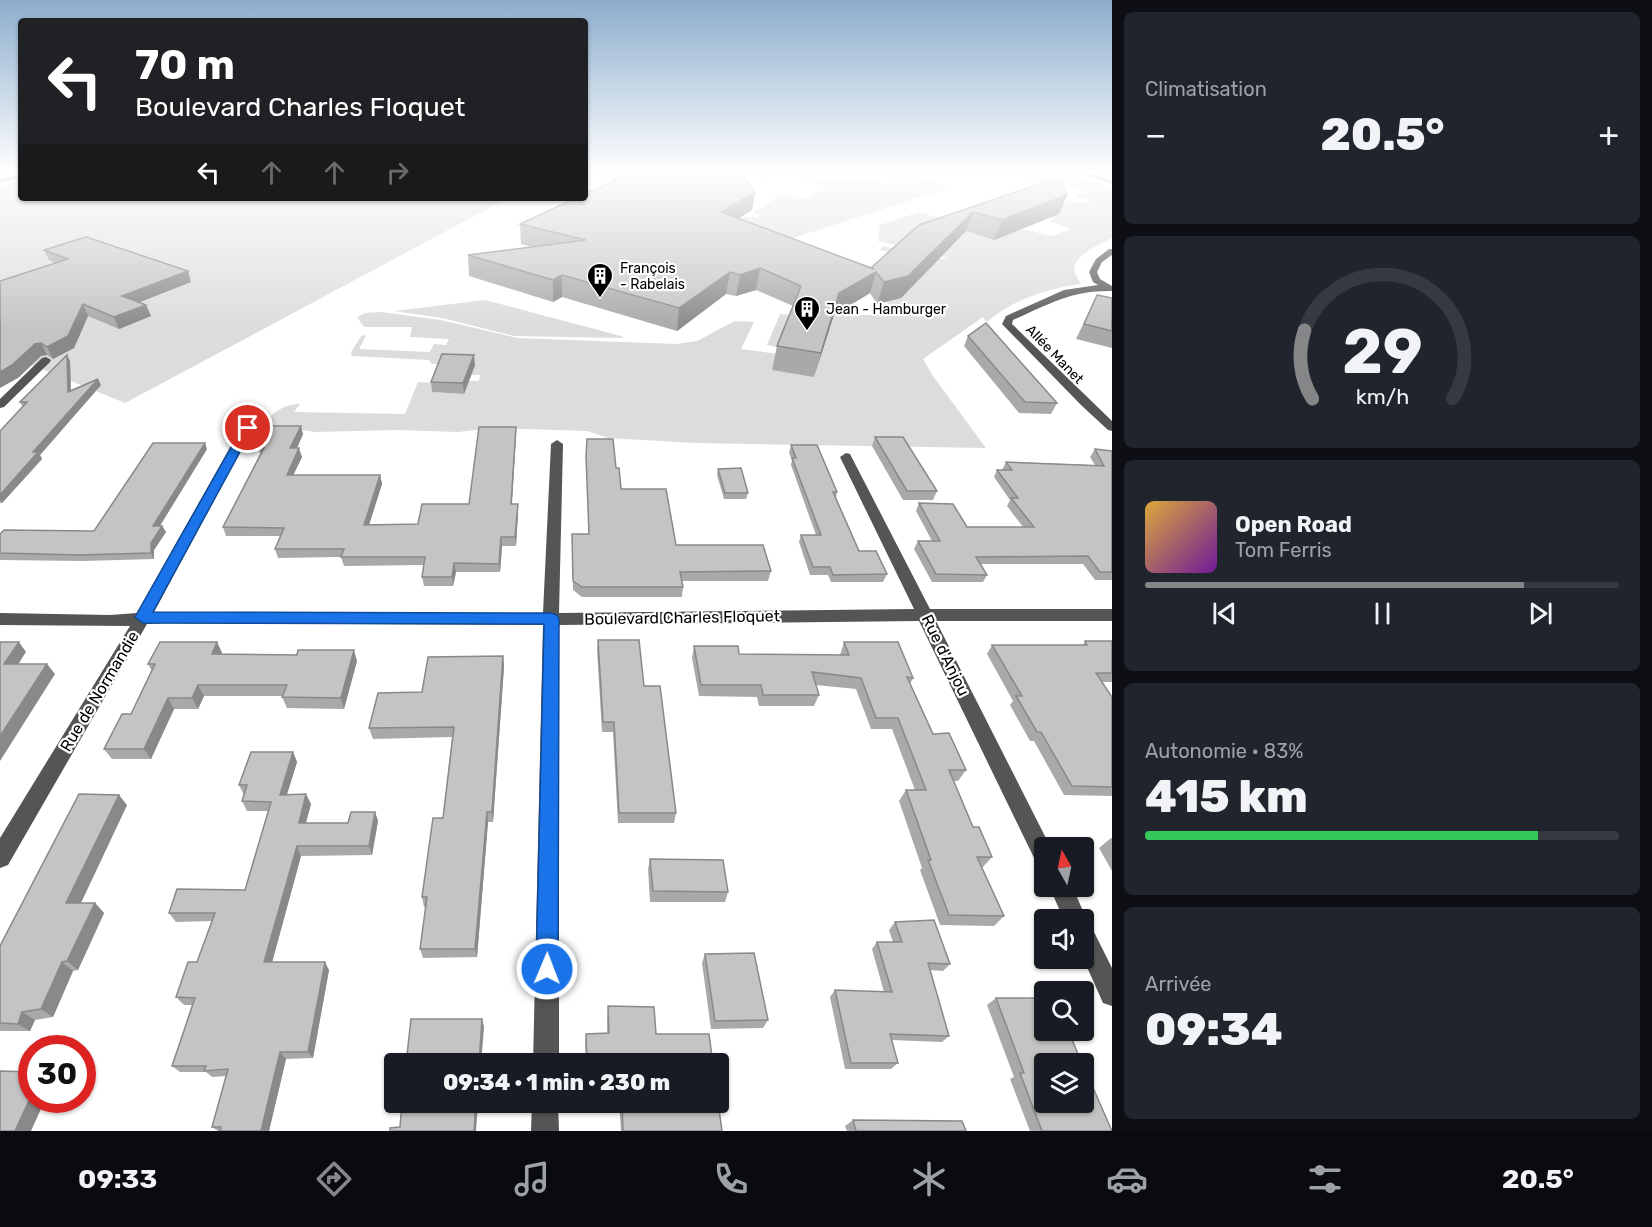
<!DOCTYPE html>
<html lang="fr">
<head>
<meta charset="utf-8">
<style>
	:root { --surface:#171b24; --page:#20242c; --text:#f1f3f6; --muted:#9ea1a6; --line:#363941; --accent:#858687 }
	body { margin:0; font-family:Rubik,sans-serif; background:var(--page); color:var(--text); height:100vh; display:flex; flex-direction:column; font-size:22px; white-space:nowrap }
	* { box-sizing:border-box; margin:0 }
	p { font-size:20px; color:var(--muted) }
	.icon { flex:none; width:33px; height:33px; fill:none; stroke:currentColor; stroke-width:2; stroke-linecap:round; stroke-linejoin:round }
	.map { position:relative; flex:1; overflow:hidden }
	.details { display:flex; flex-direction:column; gap:12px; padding:12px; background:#0d0f14; width:540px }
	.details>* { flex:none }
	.hud { position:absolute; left:18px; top:18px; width:570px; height:183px; border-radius:6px; box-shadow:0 2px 4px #0004; background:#202124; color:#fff; overflow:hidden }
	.needle { width:39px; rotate:351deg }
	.fabs { position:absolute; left:1034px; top:837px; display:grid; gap:12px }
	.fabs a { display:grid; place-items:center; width:60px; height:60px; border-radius:6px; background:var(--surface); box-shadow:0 2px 4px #0004; font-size:30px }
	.speed { position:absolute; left:18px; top:1035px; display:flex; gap:12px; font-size:30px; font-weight:700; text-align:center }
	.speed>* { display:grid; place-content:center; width:78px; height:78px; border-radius:50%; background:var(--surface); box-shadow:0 2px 4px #0004; line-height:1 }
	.speed .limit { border:9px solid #d22; background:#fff; color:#111 }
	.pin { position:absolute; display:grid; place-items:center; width:51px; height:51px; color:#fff; margin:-26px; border:3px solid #fff; border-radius:50%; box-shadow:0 2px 6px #0007 }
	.me { position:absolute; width:66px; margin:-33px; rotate:1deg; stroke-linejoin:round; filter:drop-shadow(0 0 4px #0008) }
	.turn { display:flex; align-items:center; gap:21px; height:126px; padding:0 18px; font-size:27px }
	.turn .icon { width:78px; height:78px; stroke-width:2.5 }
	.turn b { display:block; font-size:42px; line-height:51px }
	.lanes { display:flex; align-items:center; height:57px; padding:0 18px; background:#0003; justify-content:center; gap:30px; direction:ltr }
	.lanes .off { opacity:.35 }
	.big { font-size:45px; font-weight:800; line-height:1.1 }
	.details .card { flex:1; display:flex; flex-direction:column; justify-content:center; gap:9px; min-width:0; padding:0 21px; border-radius:9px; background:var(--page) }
	.details .dial { align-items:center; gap:0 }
	.dial svg { height:156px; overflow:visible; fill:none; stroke:var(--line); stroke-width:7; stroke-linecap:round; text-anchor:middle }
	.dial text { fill:var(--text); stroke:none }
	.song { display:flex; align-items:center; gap:18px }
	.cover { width:72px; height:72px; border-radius:9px; background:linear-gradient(135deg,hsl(40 70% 55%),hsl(280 70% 35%)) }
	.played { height:6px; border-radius:3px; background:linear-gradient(90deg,var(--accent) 80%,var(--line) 80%) }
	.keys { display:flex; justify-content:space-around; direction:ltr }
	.heat { display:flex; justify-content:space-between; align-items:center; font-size:33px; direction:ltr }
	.charge { height:9px; border-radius:4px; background:linear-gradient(90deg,#34c759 83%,var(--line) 0) }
	.trip { position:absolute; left:384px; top:1053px; width:345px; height:60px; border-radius:6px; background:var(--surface); box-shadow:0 2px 4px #0004; font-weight:800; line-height:60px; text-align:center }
	.dock { display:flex; height:96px; justify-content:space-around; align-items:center; background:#090b0e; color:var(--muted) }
	.dock .icon { width:42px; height:42px }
	.dock .selected { color:var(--accent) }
	.dock b { font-size:27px; color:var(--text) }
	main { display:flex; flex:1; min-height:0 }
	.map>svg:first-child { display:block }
</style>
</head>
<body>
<main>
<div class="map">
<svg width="1112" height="1131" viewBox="0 0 1112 1131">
	<rect width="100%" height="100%" fill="#fff"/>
	<g fill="#dcdcdc">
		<polygon points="774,172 898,172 951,187 781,242 716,219 741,217 736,220 738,221 746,216 757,218 761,215 752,213 782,194 808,199 827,187 799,180 878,180 883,185 893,184 889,180 892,180 884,173 779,172 765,181 760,180"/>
		<path d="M1030 172C1067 172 1078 175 1112 189V238C1101 244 1074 254 1074 270 1075 275 1078 279 1081 284 1046 289 1014 299 987 322L983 317 923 359 933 376 986 448 696 443 608 438 587 431 493 428 458 432 397 430 315 432 289 428H262C269 414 283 404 300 404L294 412 405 414 418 382 436 383 433 392 464 394 469 381H479L480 375H471L474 365 432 364 429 360 352 356 351 352 362 335 366 336 359 349 430 352 434 344 446 345 449 339 410 337 412 327H364L357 317 365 313 381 312 441 320 517 338 676 344 697 341 735 321 754 322 741 349 778 354 814 377 834 315H909L885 302 901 298 902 255 879 250 884 246 943 259 948 258 878 241 880 225 919 212 966 226 1011 227 1053 236 1071 229 1049 221 1054 219 1033 213 1057 203 1092 202 1076 197 1079 193H1087L1067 185 1039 184 1033 179 1018 178 1032 173Z"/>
		<polygon points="21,181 21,198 508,198 125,403 0,352 0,186"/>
		<polygon points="485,300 621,336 624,338 514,336 442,318 394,311"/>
		<polygon points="780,314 793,315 780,348 767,345"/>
	</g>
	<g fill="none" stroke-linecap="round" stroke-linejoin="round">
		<g fill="#555" fill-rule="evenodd">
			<polygon points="1078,172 1087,172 1112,180 1112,184"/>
			<polygon points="21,174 21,178 0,183 0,179"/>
			<path d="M1109 249H1112V255L1102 262 1097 272 1100 279 1112 286V291C1072 290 1049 304 1013 320L1012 324 1112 421V431L1108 430 1081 405 1002 324 1006 316 1064 290 1098 285 1093 282 1089 272 1096 259Z"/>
			<polygon points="46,357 51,360 50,362 4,407 0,408 0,399 42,358"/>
			<polygon points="247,424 253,428 154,612 543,613 551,444 557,440 563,444 559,613 914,609 840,457 846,453 850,454 930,609 1112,609 1112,621 936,621 1051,848 1044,848 1044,865 1036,862 919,621 559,625 559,1064 533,1064 543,625 169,623 147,624 8,865 0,868 0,838 130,626 0,625 0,613 110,615 137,613 241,428"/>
			<polygon points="1049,886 1072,886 1087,920 1086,924 1091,926 1112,968 1112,1006 1103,1003 1083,958 1083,920 1064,920"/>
			<polygon points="532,1102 558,1102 559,1131 531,1131"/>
		</g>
	</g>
	<g fill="#a9a9a9">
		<polygon points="611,177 755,192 752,210 739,218 871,268 872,267 919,225 1060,177 1067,195 1059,214 994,240 966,231 901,298 877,304 870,293 834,315 814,377 772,370 777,346 793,306 756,290 736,296 726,294 677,331 562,297 553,302 469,276 468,255 533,247 521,244 520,224 610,182"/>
		<polygon points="44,250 191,282 140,302 146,305 151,316 119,329 88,316 74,348 53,359 47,355 41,356 18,378 55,263 49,260"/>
		<polygon points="1097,295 1112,298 1112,348 1076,339"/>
		<polygon points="968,336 1057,403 1051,414 1019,413 964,346"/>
		<polygon points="67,355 70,361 71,390 101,385 40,455 42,459 2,503 0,503 0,431 23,407 20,402"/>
		<polygon points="475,365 464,394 432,392 431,382"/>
		<polygon points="516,427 516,436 512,504 518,513 516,546 502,546 500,572 456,572 453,586 424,586 422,577 424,565 344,566 341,557 278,558 275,549 280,536 226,536 223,527 260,454 259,448 303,434 297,448 302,457 293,475 380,475 382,484 369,525 418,524 469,504"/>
		<polygon points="875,437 937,491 933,500 903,500 872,446"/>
		<polygon points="791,445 837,492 836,498 859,551 887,574 883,582 831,582 828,575 810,575 799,542 801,535 816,535 791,465 792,460 789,453"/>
		<polygon points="207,449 160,526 162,526 166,532 154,550 154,559 83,561 0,560 0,534 94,531"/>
		<polygon points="1095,449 1112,451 1112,580 1095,580 1083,564 981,564 987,575 983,582 932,582 914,549 918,541 932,541 916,511 919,503 967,527 1023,527 1007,506 1010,500 994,477 997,470 1002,470 1006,462 1095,465 1090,457"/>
		<polygon points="586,456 616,468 621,489 676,545 771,571 768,581 682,581 683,587 682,597 582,597 573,590 572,534 589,534"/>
		<polygon points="718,469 748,493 746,499 724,499 717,475"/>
		<polygon points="598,640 644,686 676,813 674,823 618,823 613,732 602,732 597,650"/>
		<polygon points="1085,641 1112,641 1112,682 1102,682 1112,697 1112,796 1064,795 1034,741 1030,741 1010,705 1013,701 987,654 992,645 1083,645"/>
		<polygon points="217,642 222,653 222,654 357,661 344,709 287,708 282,697 283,696 204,696 198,709 174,709 151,759 112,759 104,749 131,714 152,671 148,664"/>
		<polygon points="844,642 913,678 910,684 933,734 966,770 958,781 954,781 973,827 992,857 982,868 1004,916 994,926 940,925 920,870 922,868 899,801 906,790 915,790 892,729 871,729 856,689 816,685 819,695 814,706 759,706 757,697 699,696 692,658 694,646 739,654 840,655"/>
		<polygon points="503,656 504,667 493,822 488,822 477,957 423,958 420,949 426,907 424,907 422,897 443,818 452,737 373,739 369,728 422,692"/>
		<polygon points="293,752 297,762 287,794 311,804 306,823 348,823 375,812 378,821 372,855 301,856 272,962 329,970 313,1058 286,1059 269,1131 218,1131 212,1127 226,1076 212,1077 206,1072 180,1072 172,1066 192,1005 184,1005 176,997 197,962 212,921 176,922 169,913 245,890 269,811 247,811 242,801 244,795 239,785"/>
		<polygon points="127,805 81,903 95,903 104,913 78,970 73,971 53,1017 35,1020 30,1031 0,1031 0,946"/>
		<polygon points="1111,838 1112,838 1112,871 1099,848"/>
		<polygon points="650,859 728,892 725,902 650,902 648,869"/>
		<polygon points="895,922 950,964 943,971 930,970 949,1036 942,1042 891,1040 898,1063 891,1069 845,1069 830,997 835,990 884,992 872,949 877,942 893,942 889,930"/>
		<polygon points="705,954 768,1020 763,1028 711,1029 702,963"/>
		<polygon points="996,998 1077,1037 1072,1040 1112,1131 1030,1131 1010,1079 1014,1077 987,1005"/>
		<polygon points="608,1006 656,1034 713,1064 586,1064 585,1043 586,1034 607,1033 607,1017"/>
		<polygon points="619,1102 718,1102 722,1131 621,1131"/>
		<polygon points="853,1120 966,1131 847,1131 845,1126"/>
	</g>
	<g fill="#898989">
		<polygon points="755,192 752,210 718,231 721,212"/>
		<polygon points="1067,195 1059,214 994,240 1002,220"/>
		<polygon points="973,212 966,231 901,298 877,304 884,282"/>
		<polygon points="760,268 756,290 736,296 740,275"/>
		<polygon points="188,271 191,282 127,307 122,296"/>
		<polygon points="730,272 726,294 677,331 679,308"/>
		<polygon points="876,272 870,293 834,315 814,377 839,293"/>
		<polygon points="562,275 562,297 553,302 553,280"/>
		<polygon points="83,304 88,316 74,348 53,359 47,347"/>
		<polygon points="146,305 151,316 119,329 114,317"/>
		<polygon points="41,343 47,355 41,356 18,378 0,388 0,372 35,344"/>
		<polygon points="67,355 70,361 71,398 68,392"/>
		<polygon points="474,355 475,365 464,394 463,383"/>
		<polygon points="98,379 101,385 40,455 42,459 2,503 0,500 0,495 33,452"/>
		<polygon points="301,426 303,434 293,457 290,448"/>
		<polygon points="516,427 516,436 511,513 511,504"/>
		<polygon points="205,443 207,449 156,532 153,526"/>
		<polygon points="299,448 302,457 289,484 287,475"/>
		<polygon points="380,475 382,484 366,534 364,525"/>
		<polygon points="518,504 518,513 516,546 515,537"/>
		<polygon points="162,526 166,532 154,550 154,559 151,553 151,543"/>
		<polygon points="501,537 502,546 500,572 499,564"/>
		<polygon points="454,563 456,572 453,586 452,577"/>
		<polygon points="19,642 26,652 12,674 4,664"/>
		<polygon points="217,642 222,653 217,665 212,654"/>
		<polygon points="354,650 357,661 344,709 341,698"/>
		<polygon points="503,656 504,667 493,822 492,812"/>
		<polygon points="47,664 55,674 0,761 0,736"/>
		<polygon points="198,685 204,696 198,709 192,698"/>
		<polygon points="168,698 174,709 151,759 144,749"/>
		<polygon points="293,752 297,762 284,804 280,795"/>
		<polygon points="306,794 311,804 303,832 299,823"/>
		<polygon points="119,795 127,805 76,913 66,903"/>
		<polygon points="375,812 378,821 372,855 369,846"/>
		<polygon points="487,812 488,822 477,957 475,949"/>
		<polygon points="297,846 301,856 270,970 264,962"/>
		<polygon points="95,903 104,913 78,970 67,961"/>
		<polygon points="62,962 73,971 53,1017 41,1009"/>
		<polygon points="325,962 329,970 313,1058 308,1052"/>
		<polygon points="22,1012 35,1020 30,1031 18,1024"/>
		<polygon points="482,1019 484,1027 481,1064 479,1064"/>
		<polygon points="280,1052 286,1059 269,1131 261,1131"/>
		<polygon points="32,1094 32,1100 45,1100 31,1131 15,1131"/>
		<polygon points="476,1102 478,1102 476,1131 474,1131"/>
	</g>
	<g fill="#c4c4c4" stroke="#898989" stroke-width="1.5">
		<polygon points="623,172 741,172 755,192 721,212 874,269 872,267 919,225 1060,177 1067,195 1002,220 973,212 908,276 884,282 876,272 839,293 821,353 777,346 801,286 760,268 740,275 730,272 679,308 562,275 553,280 468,255 586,240 520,224 576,198 585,198 585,194 618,179 611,177"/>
		<polygon points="86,237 188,271 122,296 146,305 114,317 83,304 68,336 47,347 41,343 35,344 12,365 0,372 0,281 68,259 44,250"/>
		<polygon points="1097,295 1112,298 1112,331 1084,324"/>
		<polygon points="986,323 1057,403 1025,402 968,336"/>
		<polygon points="442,354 474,355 463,383 431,382"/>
		<polygon points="67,355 68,392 98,379 33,452 38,452 0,495 0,431 27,402 20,402"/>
		<polygon points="271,426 301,426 290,448 299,448 287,475 380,475 364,525 418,524 422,504 469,504 479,427 516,427 511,504 518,504 515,537 501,537 499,564 454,563 452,577 422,577 425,557 341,557 344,549 275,549 284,528 223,527 264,448 259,448"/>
		<polygon points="875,437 903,437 937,491 907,491"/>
		<polygon points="587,439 613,439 616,468 619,468 621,489 666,489 676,545 763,545 771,571 680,572 683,587 582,587 573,581 572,534 589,534 586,456"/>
		<polygon points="153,443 205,443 153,526 162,526 151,543 151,553 79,555 0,553 0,534 4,530 94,531"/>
		<polygon points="791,445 817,445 837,492 833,492 859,551 876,551 887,574 833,575 830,567 813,567 801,535 821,535 792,458 796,458"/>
		<polygon points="1095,449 1112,451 1112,572 1100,572 1088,556 976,557 987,575 936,574 918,541 940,541 919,503 953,504 967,527 1034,527 1011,498 1018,498 997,470 1012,470 1006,462 1104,466"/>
		<polygon points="741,468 748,493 725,493 718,469"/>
		<polygon points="598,640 639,640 644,686 660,686 676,813 619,813 614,722 603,722"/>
		<polygon points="1085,641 1112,641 1112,673 1096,673 1112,697 1112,787 1072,786 1041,732 1037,732 1016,696 1022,696 992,645 1087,645"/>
		<polygon points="0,642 19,642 4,664 47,664 0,736"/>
		<polygon points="160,642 217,642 212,654 297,655 298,650 354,650 341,698 282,697 287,685 198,685 192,698 168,698 144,749 104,749 122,714 131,714 155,664 148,664"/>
		<polygon points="844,642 898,642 913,678 907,677 933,734 949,733 966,770 949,770 973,827 979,827 992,857 977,857 1004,916 949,915 928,860 931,860 906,790 926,790 898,718 876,718 861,678 812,672 819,695 763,695 761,685 701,685 694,646 738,646 739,654 849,655"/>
		<polygon points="503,656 492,812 487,812 475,949 420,949 427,897 422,897 433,818 443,818 454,727 369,728 378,693 422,692 428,657"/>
		<polygon points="251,752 293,752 280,795 306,794 299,823 348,823 351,812 375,812 369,846 297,846 264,962 325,962 308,1052 280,1052 261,1131 220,1131 221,1127 212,1127 228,1069 204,1071 206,1066 172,1066 195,998 176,997 188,962 197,962 215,913 169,913 177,889 245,890 271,802 242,801 247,785 239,785"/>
		<polygon points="79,794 119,795 66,903 95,903 67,961 62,962 41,1009 22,1012 18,1024 0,1023 0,946"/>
		<polygon points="650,859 723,860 728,892 653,891"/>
		<polygon points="934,920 950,964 928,963 949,1036 890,1034 898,1063 851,1063 835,990 892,992 877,942 902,942 895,922"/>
		<polygon points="754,953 768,1020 715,1021 705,954"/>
		<polygon points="996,998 1044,998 1044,1030 1074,1030 1077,1037 1071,1037 1082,1064 1044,1064 1044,1102 1083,1102 1083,1065 1112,1131 1042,1131 1020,1073 1024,1073"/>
		<polygon points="608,1006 654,1007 656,1034 709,1034 713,1064 587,1064 586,1034 609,1033"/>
		<polygon points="411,1019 482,1019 479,1064 406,1064"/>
		<polygon points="0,1071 32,1072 32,1094 15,1131 0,1131"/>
		<polygon points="402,1102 476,1102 474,1131 390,1131 390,1128 400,1127"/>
		<polygon points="622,1102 718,1102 722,1131 623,1131"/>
		<polygon points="853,1120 962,1121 966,1131 856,1131"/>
	</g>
	<linearGradient id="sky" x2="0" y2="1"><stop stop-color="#8cadcc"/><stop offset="0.52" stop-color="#fff"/><stop offset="1" stop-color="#fff" stop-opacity="0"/></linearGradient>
	<rect width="1112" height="330" fill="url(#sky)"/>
	<polygon fill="#1a73e8" stroke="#114b97" stroke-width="1.5" points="248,425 253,428 153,612 551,613 557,615 559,619 558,969 555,976 547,979 539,976 536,969 544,624 143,623 135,617 242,428"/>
	<defs>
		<symbol id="building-pin" viewBox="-11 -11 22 30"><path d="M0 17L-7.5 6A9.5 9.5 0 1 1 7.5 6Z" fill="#000" stroke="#fff"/><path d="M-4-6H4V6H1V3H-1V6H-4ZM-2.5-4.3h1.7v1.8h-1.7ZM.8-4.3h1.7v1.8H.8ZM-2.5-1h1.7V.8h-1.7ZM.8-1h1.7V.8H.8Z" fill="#fff"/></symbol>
	</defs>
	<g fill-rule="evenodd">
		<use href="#building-pin" x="585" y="261" width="30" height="40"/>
		<use href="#building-pin" x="792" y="294" width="30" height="40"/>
	</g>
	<g text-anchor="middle" stroke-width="4.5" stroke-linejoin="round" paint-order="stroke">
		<g font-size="14" fill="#000" stroke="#fff" text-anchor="start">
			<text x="620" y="273">François<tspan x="620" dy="16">- Rabelais</tspan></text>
			<text x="826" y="314">Jean - Hamburger</text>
		</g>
		<g font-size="14" fill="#000" stroke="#fff">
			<text transform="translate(1055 354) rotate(46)" y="5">Allée Manet</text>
		</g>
		<g font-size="16" fill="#000" stroke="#fff">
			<text transform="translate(682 617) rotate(-1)" y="6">Boulevard Charles Floquet</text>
			<text transform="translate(946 655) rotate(64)" y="6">Rue d'Anjou</text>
			<text transform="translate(99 691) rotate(-59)" y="6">Rue de Normandie</text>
		</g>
	</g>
</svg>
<div class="fabs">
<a><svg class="needle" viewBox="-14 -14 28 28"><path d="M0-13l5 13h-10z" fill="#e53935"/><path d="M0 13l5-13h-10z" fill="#9ea1a6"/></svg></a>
<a><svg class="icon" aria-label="sound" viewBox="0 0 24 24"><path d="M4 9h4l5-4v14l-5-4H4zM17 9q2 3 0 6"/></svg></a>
<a><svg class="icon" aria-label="search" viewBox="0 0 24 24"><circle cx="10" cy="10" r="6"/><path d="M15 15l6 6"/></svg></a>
<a><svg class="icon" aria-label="layers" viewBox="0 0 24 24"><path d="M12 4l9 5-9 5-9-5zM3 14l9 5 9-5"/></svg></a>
</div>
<div class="speed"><div class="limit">30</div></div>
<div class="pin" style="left:248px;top:428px;background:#d93025"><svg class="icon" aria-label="arrive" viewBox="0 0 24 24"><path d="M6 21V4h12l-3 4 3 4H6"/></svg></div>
<svg class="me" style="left:547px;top:969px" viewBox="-20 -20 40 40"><circle r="17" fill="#1a73e8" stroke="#fff" stroke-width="3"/><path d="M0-11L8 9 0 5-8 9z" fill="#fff"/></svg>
<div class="trip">09:34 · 1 min · 230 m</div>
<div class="hud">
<div class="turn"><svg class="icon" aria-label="left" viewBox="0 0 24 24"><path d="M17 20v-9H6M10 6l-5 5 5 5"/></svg><div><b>70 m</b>Boulevard Charles Floquet</div></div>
<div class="lanes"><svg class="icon" aria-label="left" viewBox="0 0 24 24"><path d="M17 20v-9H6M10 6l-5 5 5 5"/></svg><svg class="icon off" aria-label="ahead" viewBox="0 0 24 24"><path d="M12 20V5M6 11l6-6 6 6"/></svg><svg class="icon off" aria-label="ahead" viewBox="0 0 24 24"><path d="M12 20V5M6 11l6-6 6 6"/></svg><svg class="icon off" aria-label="right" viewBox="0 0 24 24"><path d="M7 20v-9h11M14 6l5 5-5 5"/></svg></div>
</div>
</div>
<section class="details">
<div class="card"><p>Climatisation</p>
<div class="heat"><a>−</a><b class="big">20.5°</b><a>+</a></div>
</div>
<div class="card dial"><svg viewBox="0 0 100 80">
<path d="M14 69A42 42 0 1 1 86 69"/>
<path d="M14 69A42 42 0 0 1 10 34" stroke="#858687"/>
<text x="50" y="56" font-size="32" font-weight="700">29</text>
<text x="50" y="72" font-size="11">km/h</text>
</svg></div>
<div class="card">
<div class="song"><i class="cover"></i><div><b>Open Road</b><p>Tom Ferris</p></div></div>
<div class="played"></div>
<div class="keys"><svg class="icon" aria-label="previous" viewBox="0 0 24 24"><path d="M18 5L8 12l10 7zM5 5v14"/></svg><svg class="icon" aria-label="pause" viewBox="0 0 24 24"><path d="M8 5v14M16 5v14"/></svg><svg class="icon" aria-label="next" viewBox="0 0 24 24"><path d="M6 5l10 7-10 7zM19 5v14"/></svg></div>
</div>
<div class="card"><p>Autonomie · 83%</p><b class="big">415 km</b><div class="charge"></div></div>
<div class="card"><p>Arrivée</p><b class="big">09:34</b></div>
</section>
</main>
<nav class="dock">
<b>09:33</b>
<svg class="icon selected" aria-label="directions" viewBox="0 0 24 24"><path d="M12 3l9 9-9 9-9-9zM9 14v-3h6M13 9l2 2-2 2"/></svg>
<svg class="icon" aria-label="music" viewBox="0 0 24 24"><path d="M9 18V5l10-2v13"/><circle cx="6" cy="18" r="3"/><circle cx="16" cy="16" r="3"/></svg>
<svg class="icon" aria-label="phone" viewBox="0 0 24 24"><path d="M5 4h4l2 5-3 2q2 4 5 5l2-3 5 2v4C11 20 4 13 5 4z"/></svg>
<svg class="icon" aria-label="climate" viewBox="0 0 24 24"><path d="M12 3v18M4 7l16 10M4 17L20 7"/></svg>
<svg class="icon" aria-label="car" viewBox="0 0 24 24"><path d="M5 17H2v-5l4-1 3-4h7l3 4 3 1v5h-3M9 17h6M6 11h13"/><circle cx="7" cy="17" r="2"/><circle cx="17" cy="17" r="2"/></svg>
<svg class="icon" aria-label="filters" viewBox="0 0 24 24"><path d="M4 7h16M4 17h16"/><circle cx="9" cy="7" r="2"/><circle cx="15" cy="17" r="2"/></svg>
<b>20.5°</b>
</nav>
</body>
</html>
